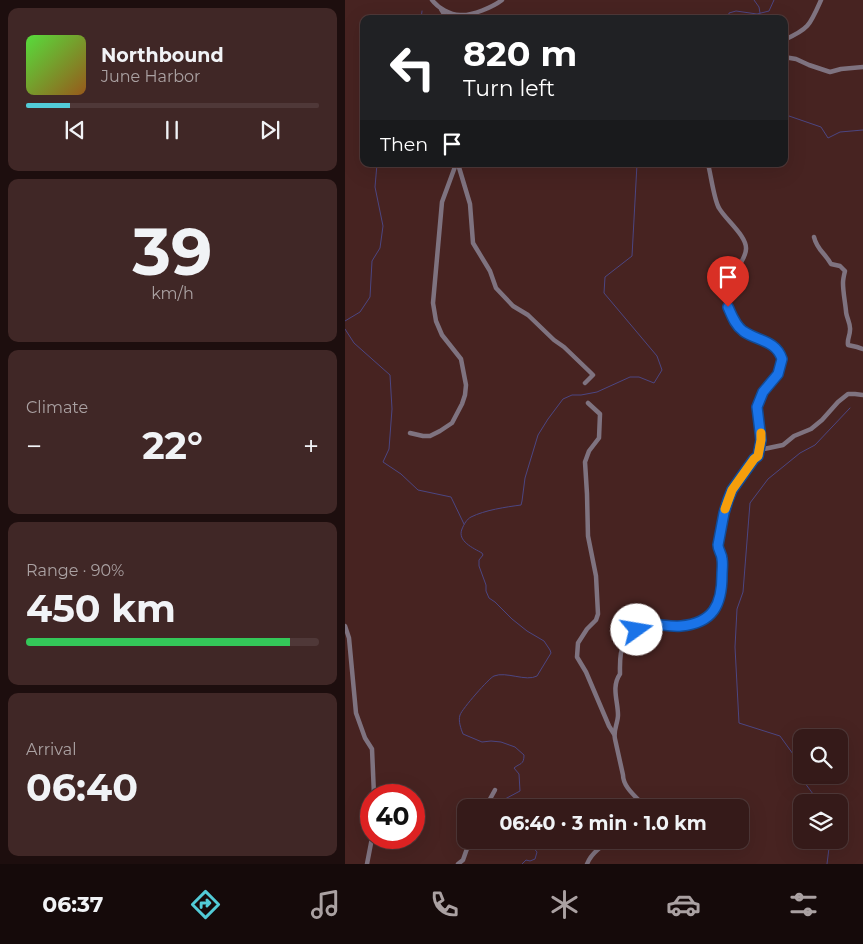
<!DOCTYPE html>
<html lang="en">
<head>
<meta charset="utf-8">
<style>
	:root { --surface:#351a19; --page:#402726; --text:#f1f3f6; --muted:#aaa1a2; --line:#4f3838; --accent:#52cbd7 }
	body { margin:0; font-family:Montserrat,sans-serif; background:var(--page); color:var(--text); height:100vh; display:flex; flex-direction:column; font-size:19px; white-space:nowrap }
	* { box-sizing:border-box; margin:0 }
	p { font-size:16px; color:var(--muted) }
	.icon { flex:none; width:28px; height:28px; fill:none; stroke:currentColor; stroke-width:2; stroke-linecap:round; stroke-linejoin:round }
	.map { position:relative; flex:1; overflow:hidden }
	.side { display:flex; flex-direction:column; gap:8px; padding:8px; background:#1d0e0e; width:345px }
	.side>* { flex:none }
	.guide { position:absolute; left:15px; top:15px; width:428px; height:152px; border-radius:10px; box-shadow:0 5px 20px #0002,0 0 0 1px var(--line); background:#202124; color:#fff; overflow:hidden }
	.controls { position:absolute; left:448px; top:729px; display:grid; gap:10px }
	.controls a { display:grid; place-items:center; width:55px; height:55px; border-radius:10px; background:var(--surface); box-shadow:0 5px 20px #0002,0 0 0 1px var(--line); font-size:25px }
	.speed { position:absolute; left:15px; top:784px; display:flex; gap:10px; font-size:25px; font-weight:700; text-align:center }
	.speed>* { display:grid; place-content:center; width:65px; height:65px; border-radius:50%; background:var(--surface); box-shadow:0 5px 20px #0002,0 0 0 1px var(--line); line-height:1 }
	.speed .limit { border:8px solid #d22; background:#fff; color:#111 }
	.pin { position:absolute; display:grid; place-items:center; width:42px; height:42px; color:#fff; margin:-51px -21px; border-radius:50% 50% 50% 0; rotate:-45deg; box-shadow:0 0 5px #0007 }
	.pin .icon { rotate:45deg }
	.me { position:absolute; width:55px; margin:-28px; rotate:77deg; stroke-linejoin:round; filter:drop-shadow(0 0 4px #0008) }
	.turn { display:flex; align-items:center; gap:18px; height:105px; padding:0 20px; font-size:22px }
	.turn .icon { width:65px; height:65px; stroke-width:2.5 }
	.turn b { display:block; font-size:35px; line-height:42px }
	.then { display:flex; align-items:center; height:48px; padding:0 20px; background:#0003; gap:10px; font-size:19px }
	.big { font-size:38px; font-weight:700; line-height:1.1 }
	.side .widget { flex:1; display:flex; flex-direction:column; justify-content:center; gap:8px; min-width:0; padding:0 18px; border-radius:10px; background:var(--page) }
	.side .dial { align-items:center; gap:0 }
	.dial b { font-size:65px; line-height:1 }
	.song { display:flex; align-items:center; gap:15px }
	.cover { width:60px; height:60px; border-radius:8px; background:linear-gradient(135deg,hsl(110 70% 55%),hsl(30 70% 35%)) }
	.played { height:5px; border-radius:2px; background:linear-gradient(90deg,var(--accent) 15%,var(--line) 15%) }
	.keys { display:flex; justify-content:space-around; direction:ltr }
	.heat { display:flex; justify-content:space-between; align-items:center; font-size:28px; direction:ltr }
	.charge { height:8px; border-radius:4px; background:linear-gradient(90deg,#34c759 90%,var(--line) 0) }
	.trip { position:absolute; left:112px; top:799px; width:292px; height:50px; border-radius:10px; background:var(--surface); box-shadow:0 5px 20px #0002,0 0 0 1px var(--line); font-weight:700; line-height:50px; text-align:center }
	.tabs { display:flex; height:80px; justify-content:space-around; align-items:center; background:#150a0a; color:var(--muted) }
	.tabs .icon { width:35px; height:35px }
	.tabs .selected { color:var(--accent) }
	.tabs b { font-size:22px; color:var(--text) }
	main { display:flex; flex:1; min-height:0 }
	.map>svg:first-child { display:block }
</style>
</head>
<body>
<main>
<section class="side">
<div class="widget">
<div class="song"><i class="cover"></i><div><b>Northbound</b><p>June Harbor</p></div></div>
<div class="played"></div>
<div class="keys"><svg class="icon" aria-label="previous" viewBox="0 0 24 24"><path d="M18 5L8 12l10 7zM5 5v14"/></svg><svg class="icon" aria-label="pause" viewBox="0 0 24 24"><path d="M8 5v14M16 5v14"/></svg><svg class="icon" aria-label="next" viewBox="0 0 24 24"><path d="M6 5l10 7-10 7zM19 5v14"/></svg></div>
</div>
<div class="widget dial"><b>39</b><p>km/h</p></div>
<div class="widget"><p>Climate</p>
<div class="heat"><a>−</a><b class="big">22°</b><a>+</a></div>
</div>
<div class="widget"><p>Range · 90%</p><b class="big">450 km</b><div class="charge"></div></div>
<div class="widget"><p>Arrival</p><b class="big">06:40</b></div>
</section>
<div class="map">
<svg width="518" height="864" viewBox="0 0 518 864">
	<rect width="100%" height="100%" fill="#472321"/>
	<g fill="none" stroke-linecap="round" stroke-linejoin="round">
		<g stroke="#4c4682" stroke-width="1">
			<polyline points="409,0 414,7 415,13"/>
			<polyline points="76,19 77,11"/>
			<polyline points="383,19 384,13 391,11 412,14 424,11 429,0"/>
			<polyline points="439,118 444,116 476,127 483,138 495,132 518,130"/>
			<polyline points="0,321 15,312 25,297 27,261 35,248 38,226 30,187 32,164"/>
			<polyline points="0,329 9,343 45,375 47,409 44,449 38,462 56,474 73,490 106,497 119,524"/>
			<polyline points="474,802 448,767 448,754 435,736 394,723 390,647 392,609 398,592 405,503 423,479 455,453 470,445 505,408"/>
			<path d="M169 808 168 806 162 804 160 799 175 791 174 774 169 768C175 763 179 765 179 755L170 747 156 742 146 741 137 742 118 734C116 729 113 721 115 715 117 709 144 678 149 676 161 671 181 682 192 676L206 653 205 650 199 641 182 631 167 619 150 602 144 598 141 591V585L134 566V560L138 555 137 553C128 548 112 541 117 529 119 524 122 519 126 517 140 510 161 507 176 505L177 501 180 478 193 435 203 419 218 399 227 395H236L252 392 285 377H294L309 383 317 370 312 356 259 293 260 277 287 256 292 164"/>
			<polyline points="172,840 175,844 185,844 192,852 190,859 185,861 181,860 177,864"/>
			<polyline points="482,864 485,840"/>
		</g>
		<g stroke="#7f7380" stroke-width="4.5">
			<path d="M87 0C93 8 105 15 115 15 127 16 148 7 157 0"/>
			<polyline points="96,9 102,19"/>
			<path d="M439 40C464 29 465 25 476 0"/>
			<polyline points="439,57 451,59 464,65 485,72 496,69 518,67"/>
			<polyline points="113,164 125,204 128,243 145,271 151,288 168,306 183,315 209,340 219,347 244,371 248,375 240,383"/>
			<path d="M469 237C472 250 480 253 486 264L495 266 500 271C499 275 498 279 498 283 498 292 500 301 501 311 501 317 506 324 505 330 505 336 502 339 503 345L512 347 518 349"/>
			<polyline points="243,403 255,414 254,438 244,451 240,462 242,494 243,536 251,576 253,614 251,620 242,629 233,643 232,657 241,672 264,726 269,734"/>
			<polyline points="65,433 78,436 85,436 95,431 107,423 117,404 120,395 121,385 116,359 97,335 91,321 88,303 97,202 111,164"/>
			<polyline points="414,450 438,445 449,436 466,429 477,420 493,402 503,394 510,394 518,395"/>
			<polyline points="0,626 4,638 11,713 20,738 27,749 29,795"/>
			<polyline points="140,808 150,790"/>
			<path d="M301 808C293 798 278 788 278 775L270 739C268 730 273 723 273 715 273 701 266 687 275 674 275 665 274 652 279 644 283 636 294 627 302 625 312 623 323 626 333 626 357 625 372 614 376 590 377 584 378 565 377 559 377 554 373 550 373 545 376 527 378 507 387 491 393 480 402 469 409 459L413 456 416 440 411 407 418 392 433 374 437 359C431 340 412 341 398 331 393 327 390 321 387 316 378 296 383 283 394 266 397 261 401 255 401 249 402 236 380 219 374 208 369 200 366 175 363 164"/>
			<polyline points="291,840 296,841 305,840"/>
			<polyline points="22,864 27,838"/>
			<polyline points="113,864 118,860 125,840"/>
			<path d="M242 864C247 852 257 845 269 840"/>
		</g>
	</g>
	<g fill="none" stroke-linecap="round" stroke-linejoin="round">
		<defs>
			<path id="route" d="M292 630 301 625 304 624C315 624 325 627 336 626 368 623 377 605 377 575 377 570 378 564 377 559 377 554 373 550 373 545L379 513 383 500 387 490 409 459 413 456 416 440 412 407 418 392 433 374 437 359C431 340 412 341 398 331 390 325 387 316 383 307"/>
		</defs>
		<use href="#route" stroke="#114b97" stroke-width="12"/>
		<use href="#route" stroke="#1a73e8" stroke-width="9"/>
		<polyline stroke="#f59e0b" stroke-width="9" points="380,509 387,490 409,459 413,456 416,440 416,433"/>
	</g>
</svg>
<div class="controls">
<a><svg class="icon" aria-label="search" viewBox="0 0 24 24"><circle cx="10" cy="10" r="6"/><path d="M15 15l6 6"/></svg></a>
<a><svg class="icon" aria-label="layers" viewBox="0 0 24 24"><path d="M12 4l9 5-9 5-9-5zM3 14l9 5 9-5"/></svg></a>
</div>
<div class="speed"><div class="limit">40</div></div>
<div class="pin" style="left:383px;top:307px;background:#d93025"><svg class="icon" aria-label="arrive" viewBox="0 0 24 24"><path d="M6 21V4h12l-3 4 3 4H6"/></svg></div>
<svg class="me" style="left:292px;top:630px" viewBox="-20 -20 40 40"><circle r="19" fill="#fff"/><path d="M0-13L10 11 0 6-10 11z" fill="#1a73e8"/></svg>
<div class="trip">06:40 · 3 min · 1.0 km</div>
<div class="guide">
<div class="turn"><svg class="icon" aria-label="left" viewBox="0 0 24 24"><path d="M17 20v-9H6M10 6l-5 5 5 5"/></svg><div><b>820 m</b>Turn left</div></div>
<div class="then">Then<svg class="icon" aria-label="arrive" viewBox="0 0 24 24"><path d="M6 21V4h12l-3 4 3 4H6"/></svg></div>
</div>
</div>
</main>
<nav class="tabs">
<b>06:37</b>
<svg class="icon selected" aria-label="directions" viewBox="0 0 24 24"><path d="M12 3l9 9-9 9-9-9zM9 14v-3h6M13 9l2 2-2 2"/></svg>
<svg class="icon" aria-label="music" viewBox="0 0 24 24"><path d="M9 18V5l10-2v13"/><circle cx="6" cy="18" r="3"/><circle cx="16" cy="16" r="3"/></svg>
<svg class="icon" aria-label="phone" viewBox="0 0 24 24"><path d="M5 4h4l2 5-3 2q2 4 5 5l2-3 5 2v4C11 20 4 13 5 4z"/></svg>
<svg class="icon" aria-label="climate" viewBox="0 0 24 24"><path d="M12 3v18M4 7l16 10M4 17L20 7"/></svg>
<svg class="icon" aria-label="car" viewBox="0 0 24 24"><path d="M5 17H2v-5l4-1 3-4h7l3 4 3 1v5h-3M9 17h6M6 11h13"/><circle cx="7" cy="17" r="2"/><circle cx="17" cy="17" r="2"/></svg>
<svg class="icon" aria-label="filters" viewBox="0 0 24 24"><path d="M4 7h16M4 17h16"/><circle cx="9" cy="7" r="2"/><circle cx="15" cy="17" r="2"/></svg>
</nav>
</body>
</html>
